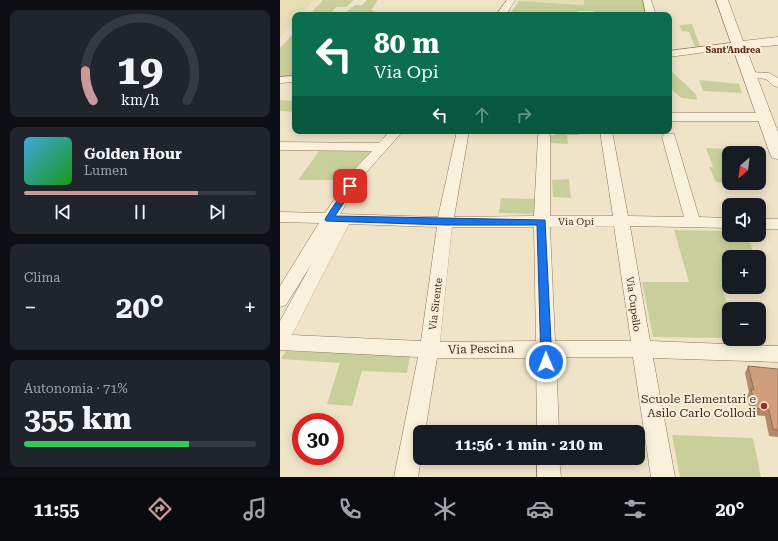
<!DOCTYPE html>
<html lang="it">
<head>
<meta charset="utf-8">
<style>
	:root { --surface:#171b24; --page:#20242c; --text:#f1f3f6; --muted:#9ea1a6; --line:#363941; --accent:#cc999b }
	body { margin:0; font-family:"Roboto Serif",serif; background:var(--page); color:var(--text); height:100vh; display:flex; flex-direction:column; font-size:15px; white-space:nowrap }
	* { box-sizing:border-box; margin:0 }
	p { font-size:13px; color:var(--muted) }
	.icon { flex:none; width:22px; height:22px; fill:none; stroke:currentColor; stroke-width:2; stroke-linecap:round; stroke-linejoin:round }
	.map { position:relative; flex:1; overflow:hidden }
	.panel { display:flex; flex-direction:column; gap:10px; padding:10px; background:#0d0f14; width:280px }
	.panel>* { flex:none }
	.guide { position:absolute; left:12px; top:12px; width:380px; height:122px; border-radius:8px; box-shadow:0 2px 10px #0003; background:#0b6e4f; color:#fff; overflow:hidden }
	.needle { width:26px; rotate:208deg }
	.fabs { position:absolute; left:442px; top:146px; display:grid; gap:8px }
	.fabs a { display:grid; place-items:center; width:44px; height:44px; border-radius:8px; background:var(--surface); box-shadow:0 2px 10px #0003; font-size:20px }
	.speed { position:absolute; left:12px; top:413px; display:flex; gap:8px; font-size:20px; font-weight:700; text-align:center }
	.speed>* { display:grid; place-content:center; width:52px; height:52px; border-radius:50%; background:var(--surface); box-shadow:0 2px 10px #0003; line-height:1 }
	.speed .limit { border:6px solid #d22; background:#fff; color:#111 }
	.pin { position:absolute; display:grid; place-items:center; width:34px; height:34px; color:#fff; margin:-17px; border-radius:8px; box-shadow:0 2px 6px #0006 }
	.me { position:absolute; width:44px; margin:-22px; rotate:359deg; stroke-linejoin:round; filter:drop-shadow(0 0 3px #0008) }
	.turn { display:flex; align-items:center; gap:14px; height:84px; padding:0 16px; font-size:18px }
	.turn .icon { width:52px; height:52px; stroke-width:2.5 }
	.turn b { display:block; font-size:28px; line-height:34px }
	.lanes { display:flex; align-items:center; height:38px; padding:0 16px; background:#0003; justify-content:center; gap:20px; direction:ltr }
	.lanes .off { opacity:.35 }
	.big { font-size:30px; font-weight:700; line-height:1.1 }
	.panel .widget { flex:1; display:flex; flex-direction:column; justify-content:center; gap:6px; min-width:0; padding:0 14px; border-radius:8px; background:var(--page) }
	.panel .dial { align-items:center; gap:0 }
	.dial svg { height:104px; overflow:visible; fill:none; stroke:var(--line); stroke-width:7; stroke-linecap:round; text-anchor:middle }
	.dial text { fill:var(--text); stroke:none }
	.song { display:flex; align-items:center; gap:12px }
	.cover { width:48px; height:48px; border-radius:6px; background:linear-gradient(135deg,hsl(200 70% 55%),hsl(120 70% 35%)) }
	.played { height:4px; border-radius:2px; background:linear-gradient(90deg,var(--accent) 75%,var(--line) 75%) }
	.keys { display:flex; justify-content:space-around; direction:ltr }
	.heat { display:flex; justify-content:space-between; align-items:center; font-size:22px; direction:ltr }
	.charge { height:6px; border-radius:3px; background:linear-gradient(90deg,#34c759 71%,var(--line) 0) }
	.trip { position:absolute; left:133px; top:425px; width:232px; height:40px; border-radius:8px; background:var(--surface); box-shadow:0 2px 10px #0003; font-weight:700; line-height:40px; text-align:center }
	.dock { display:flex; height:64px; justify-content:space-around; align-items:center; background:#090b0e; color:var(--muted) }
	.dock .icon { width:28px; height:28px }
	.dock .selected { color:var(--accent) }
	.dock b { font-size:18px; color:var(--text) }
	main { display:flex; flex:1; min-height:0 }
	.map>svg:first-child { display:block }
</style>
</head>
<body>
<main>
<section class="panel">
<div class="widget dial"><svg viewBox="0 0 100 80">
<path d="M14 69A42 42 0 1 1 86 69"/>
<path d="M14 69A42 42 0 0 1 8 46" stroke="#cc999b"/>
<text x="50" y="56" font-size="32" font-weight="700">19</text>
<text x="50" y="72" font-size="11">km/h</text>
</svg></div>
<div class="widget">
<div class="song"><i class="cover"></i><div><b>Golden Hour</b><p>Lumen</p></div></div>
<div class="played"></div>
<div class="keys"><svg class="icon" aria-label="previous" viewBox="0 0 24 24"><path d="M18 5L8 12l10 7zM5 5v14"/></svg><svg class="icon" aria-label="pause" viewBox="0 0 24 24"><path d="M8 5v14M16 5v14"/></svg><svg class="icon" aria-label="next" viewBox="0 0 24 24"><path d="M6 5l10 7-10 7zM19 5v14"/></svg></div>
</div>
<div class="widget"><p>Clima</p>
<div class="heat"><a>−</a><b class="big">20°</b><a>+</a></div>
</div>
<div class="widget"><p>Autonomia · 71%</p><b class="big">355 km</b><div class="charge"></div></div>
</section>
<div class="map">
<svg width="498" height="477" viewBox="0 0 498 477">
	<rect width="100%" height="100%" fill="#f0e4c8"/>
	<g fill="#e6deb5">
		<polygon points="0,0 34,0 20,15 15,15 15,21 0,38"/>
		<polygon points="239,0 304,0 305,5 239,1"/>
	</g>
	<g fill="#c9cf9b">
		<polygon points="43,0 74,0 66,7 56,7 50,14 31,13"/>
		<polygon points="87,0 98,0 91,10 94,11 91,15 65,13 75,5 82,5"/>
		<polygon points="304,0 364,0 367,15 314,15 314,11 298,11 296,15 229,15 239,1 304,5"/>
		<polygon points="412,24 420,46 415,47 409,32 402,31 399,25"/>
		<polygon points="15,32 15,76 0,76 0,48"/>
		<polygon points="389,69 416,94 417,100 402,98 392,90 389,90"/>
		<polygon points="419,80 459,84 462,93 423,91"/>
		<polygon points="0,100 15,101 15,112 0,111"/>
		<polygon points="275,131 298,131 299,135 287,135 288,144 269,143 268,135 275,135"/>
		<polygon points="426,148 449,149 449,183 436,182 429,167 433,167"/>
		<polygon points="40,150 92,150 78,165 68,180 18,180"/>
		<polygon points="289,179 291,198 273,197 272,180"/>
		<polygon points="221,198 258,199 257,214 219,213"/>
		<polygon points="394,230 449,231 449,235 467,235 475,257 449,257 449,283 441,282 449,312 449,338 373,337 362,282 409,282"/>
		<polygon points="6,351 130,356 127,373 82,371 72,406 47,404 60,363 1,359"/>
		<polygon points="392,435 473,438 481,477 400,477"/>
	</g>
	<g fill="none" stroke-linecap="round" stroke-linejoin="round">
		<defs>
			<g id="minor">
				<polygon points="227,0 235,0 226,15 216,15"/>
				<polygon points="363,0 371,0 376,15 366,15"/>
				<polygon points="459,42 464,45 463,47 389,57 389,51"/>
				<polygon points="470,72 489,73 498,78 498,87 494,86 486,79 466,77 464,75 466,73"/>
				<polygon points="15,76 15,82 0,83 0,77"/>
				<polygon points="389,113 485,113 489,114 491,117 489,120 485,121 389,121"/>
				<path d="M110 131H123L83 176 60 214 158 217 177 131H189L174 217 254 216 258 136 259 133H269L270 136V216H333L320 131H332L348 216 404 217 382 137 384 134H394L419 217 449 218V228L350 226 370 341 498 346V362L373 358 395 477H371L353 357H276L279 432H257L256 358H157L145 432H140L141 458 138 477H114L138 357 0 350V321L32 263 6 305 0 307V286L39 223 0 222V212L45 213 73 171 92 151 0 150V142L99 143ZM69 224 157 227 141 341 12 335ZM334 226 351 341H275L270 227ZM172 227H254L256 341 160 342Z"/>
				<rect x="479" y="219" width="19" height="10"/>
				<polygon points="257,458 279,458 281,477 257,477"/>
			</g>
			<polygon id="tertiary" points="436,0 448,0 463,41 498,37 498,45 466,48 498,132 498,159 492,158 490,154"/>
		</defs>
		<use href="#minor" stroke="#8d765c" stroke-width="1"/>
		<use href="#tertiary" stroke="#8d765c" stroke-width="1"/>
		<use href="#minor" fill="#faf1dc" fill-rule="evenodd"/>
		<use href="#tertiary" fill="#faf1dc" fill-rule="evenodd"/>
	</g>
	<polygon fill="#b2896c" points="468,366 498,369 498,437 489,436 485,416 471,415 467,396 469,392 465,373"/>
	<polygon fill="#cf9f7d" stroke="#916f58" points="468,366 498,369 498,430 493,429 489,410 475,408 471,389 474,390"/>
	<polygon fill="#1a73e8" stroke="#114b97" points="68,184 73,184 75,186 55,216 265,220 272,362 270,365 266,367 262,365 261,362 257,225 165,225 46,221 45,219"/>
	<circle fill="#9e2a2b" stroke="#f7eed8" stroke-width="1.5" cx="484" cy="406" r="4"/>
	<g text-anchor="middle" stroke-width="4" stroke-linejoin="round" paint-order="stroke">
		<g font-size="9" font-weight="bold" fill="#6b2e1e" stroke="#f7eed8">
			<text x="453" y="53">Sant'Andrea</text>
		</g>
		<g font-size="10" fill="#3d2e20" stroke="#f7eed8">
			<text x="296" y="225">Via Opi</text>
			<text transform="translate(155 304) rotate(-83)" y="4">Via Sirente</text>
			<text transform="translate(354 304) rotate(82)" y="4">Via Cupello</text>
		</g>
		<g font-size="12" fill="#3d2e20" stroke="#f7eed8">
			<text transform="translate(201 349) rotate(-1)" y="4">Via Pescina</text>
		</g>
		<g font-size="12" fill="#3d2e20" stroke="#f7eed8" text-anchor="end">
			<text x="476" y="403">Scuole Elementari e<tspan x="476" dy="14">Asilo Carlo Collodi</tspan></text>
		</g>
	</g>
</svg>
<div class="fabs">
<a><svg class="needle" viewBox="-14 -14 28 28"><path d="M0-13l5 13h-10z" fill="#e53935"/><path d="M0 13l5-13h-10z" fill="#9ea1a6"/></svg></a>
<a><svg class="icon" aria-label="sound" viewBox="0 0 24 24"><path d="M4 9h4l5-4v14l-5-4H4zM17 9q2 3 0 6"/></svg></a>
<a>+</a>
<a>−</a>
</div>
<div class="speed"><div class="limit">30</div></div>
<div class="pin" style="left:70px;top:186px;background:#d93025"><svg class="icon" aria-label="arrive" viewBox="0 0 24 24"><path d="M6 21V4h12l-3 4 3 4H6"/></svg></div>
<svg class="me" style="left:266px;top:362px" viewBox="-20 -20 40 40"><circle r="17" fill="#1a73e8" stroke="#fff" stroke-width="3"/><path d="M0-11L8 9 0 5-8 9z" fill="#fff"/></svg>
<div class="trip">11:56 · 1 min · 210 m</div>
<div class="guide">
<div class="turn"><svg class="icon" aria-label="left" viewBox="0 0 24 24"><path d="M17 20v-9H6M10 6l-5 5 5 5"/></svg><div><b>80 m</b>Via Opi</div></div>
<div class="lanes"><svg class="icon" aria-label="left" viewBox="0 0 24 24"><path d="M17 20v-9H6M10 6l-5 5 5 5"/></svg><svg class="icon off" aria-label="ahead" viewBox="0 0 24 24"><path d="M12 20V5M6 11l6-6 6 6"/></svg><svg class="icon off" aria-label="right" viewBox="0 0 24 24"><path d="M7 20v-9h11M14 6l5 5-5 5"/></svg></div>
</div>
</div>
</main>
<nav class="dock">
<b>11:55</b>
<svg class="icon selected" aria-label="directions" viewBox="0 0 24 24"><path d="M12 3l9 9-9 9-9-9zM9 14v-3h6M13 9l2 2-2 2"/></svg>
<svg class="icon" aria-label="music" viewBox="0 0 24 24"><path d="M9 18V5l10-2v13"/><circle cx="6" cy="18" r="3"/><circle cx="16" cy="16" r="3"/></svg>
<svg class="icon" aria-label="phone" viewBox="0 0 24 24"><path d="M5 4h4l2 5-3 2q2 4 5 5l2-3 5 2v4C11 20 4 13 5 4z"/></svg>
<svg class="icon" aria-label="climate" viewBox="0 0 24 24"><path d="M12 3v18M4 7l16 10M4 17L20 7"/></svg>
<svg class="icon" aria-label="car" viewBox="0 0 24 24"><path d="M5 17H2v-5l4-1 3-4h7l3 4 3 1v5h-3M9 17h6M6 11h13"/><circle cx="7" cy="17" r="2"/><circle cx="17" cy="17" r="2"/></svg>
<svg class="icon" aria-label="filters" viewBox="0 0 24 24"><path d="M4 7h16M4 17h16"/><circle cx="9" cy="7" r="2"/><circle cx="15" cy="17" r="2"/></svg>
<b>20°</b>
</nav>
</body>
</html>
